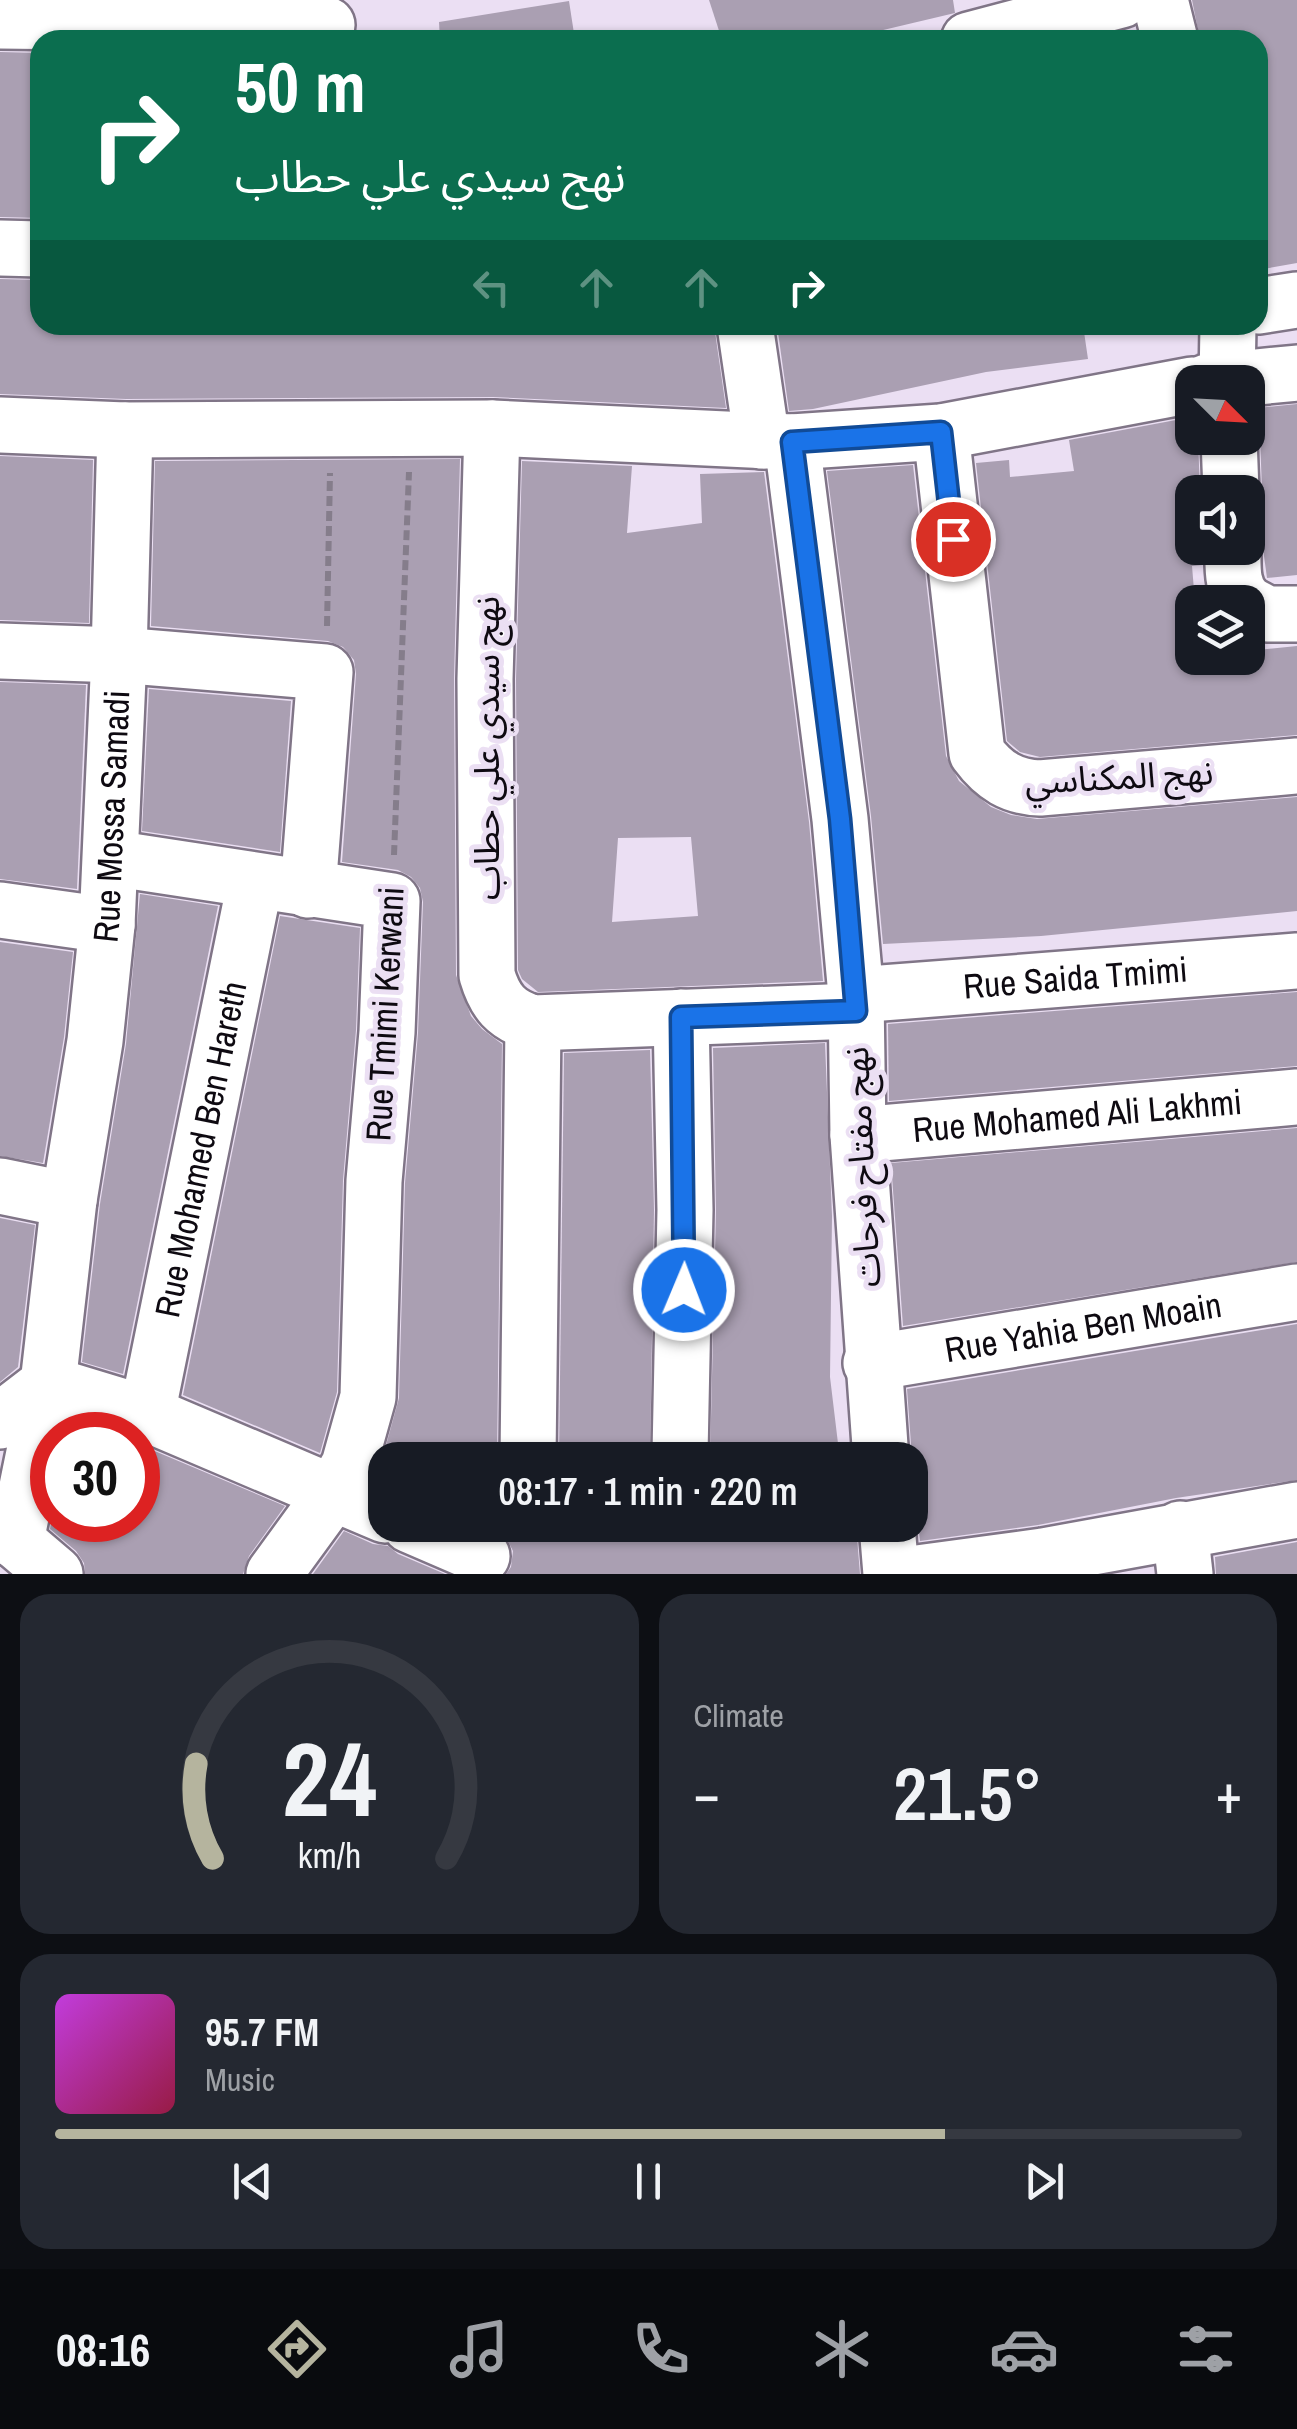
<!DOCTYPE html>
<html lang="en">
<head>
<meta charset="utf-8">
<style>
	:root { --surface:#171b24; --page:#242831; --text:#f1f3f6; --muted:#9ea1a6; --line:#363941; --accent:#b5b49e }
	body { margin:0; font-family:"Archivo Narrow","Noto Sans Arabic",sans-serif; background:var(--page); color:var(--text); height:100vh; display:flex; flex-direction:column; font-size:38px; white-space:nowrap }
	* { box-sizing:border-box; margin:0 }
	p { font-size:32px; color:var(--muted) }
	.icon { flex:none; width:55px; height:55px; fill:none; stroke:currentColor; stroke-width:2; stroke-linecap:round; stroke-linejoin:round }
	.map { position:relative; height:1574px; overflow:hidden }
	.panel { display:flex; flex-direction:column; gap:20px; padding:20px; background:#0d0f14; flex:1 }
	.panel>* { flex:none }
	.banner { position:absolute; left:30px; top:30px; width:1238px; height:305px; border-radius:30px; box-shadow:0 2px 8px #0004; background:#0b6e4f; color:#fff; overflow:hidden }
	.needle { width:65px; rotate:114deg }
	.tools { position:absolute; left:1175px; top:365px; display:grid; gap:20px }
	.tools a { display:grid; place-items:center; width:90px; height:90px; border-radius:20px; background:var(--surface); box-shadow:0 2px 8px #0004; font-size:50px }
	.speed { position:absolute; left:30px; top:1412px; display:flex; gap:20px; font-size:50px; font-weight:700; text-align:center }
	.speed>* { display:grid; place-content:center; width:130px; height:130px; border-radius:50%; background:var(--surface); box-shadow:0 2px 8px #0004; line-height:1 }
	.speed .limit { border:15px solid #d22; background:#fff; color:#111 }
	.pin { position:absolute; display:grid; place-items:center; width:85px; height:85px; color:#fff; margin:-42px; border:5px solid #fff; border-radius:50%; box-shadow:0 2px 10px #0007 }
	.me { position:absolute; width:110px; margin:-55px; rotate:1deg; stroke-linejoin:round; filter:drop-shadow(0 0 8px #0008) }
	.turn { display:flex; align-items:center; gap:35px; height:210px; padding:0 40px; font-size:45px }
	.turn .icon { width:130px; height:130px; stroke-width:2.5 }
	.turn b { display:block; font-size:70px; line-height:85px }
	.lanes { display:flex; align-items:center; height:95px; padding:0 40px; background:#0003; justify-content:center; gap:50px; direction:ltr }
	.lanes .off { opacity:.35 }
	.big { font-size:75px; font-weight:600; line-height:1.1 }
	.panel .card { flex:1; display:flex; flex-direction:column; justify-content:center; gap:15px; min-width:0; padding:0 35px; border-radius:30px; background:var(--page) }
	.panel .dial { align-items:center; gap:0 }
	.dial svg { height:260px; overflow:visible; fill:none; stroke:var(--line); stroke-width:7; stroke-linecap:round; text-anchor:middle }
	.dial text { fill:var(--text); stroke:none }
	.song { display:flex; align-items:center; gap:30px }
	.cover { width:120px; height:120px; border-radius:15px; background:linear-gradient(135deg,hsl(290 70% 55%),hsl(340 70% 35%)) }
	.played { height:10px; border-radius:5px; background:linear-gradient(90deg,var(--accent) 75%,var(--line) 75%) }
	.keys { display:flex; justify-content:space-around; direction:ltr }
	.heat { display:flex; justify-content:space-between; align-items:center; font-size:55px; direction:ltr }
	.panel .tiles { flex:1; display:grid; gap:20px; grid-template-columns:1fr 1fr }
	.card:last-child { grid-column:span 2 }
	.trip { position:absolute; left:368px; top:1442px; width:560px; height:100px; border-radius:30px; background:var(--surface); box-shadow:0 2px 8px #0004; font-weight:600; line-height:100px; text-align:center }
	.tabs { display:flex; height:160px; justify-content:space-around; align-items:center; background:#090b0e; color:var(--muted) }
	.tabs .icon { width:70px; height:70px }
	.tabs .on { color:var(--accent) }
	.tabs b { font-size:45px; color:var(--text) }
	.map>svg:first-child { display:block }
</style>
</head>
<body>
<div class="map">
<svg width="1297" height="1574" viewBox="0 0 1297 1574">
	<rect width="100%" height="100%" fill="#ebdff3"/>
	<g fill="#aa9fb2" fill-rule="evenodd">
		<polygon points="709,0 953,0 955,13 841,40 722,40"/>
		<polygon points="1192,0 1297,0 1297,263 1258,270 1258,40 1200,40"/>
		<polygon points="569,1 575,40 440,40 439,22"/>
		<polygon points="0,52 40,53 40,218 0,217"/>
		<polygon points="0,279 40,280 40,325 714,325 726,408 493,397 126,399 0,394"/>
		<polygon points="777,325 1083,325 1088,359 986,372 813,409 789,411"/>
		<polygon points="1297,404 1297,575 1267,578 1261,534 1248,521 1259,506 1262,491 1260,436 1248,409"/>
		<polygon points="1192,417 1192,438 1198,438 1200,492 1192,492 1192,548 1202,548 1202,565 1192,566 1195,602 1192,602 1192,658 1248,658 1248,651 1297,646 1297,735 1040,757 1020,752 1007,741 976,463 1009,460 1010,477 1074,471 1069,440"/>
		<polygon points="0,456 93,460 89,623 0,620"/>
		<polygon points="460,459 454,678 456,975 471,1016 482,1029 502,1044 497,1460 385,1460 385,1481 377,1478 399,1398 405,1183 418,1033 423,902 420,888 411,877 398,870 342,862 356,674 354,660 343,647 328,641 151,626 155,461"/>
		<path d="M522 461 632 466 627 533 702 523 700 474 764 472 809 822 823 981 538 992 522 979 518 970 516 679ZM691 837 698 916 612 922 618 838Z"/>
		<polygon points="913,465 946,756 959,781 991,807 1011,815 1037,819 1297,797 1297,911 1041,936 883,944 871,816 827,471"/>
		<polygon points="0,682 86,685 77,889 0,879"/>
		<polygon points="149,689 291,701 280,852 142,831"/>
		<polygon points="140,894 218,906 123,1374 82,1362 100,1204 126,1044"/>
		<polygon points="280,916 360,928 356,1030 343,1180 337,1392 320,1453 183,1395"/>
		<polygon points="0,942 73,952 64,1037 43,1163 0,1156"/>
		<polygon points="1297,992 1297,1066 889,1101 888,1024"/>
		<polygon points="825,1043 832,1216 830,1377 840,1460 710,1460 716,1211 713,1048"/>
		<polygon points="650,1050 654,1210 650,1460 559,1460 564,1053"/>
		<polygon points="1297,1128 1297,1262 903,1326 891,1163"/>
		<polygon points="0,1218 35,1225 18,1367 0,1382"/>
		<polygon points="1297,1324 1297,1480 1176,1498 1038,1525 920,1541 918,1522 910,1505 912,1458 907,1389"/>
		<polygon points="138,1444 285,1506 249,1556 243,1574 85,1574 84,1563 76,1551 50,1529 52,1518 138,1520"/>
		<polygon points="489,1525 856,1525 860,1574 506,1574 511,1567 513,1551 506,1537"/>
		<polygon points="344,1531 373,1544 388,1546 398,1554 445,1574 313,1574"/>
		<polygon points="1297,1542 1297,1574 1216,1574 1215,1557"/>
	</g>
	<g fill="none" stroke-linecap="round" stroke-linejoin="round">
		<defs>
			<g id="minor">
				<polyline points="1160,0 1170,40"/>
				<polyline points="0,21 327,25"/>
				<polyline points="969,40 1121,0"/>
				<polyline points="0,248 40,249"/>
				<polyline points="1258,306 1297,300"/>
				<polyline points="745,325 762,441"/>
				<polyline points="1207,382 1297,373"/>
				<polyline points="1227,382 1228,325"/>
				<polyline points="0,425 125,430 492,428 792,442 941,432 1192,385"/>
				<path d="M492 428 485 679 487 975C495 1002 506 1015 533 1023L855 1011"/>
				<path d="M941 432 977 753C994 776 1012 787 1040 788L1297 766"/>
				<polyline points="1229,438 1231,492"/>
				<polyline points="792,442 840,819 856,995 858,1135 881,1460"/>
				<path d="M1233 548C1233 567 1231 588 1246 602"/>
				<polyline points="1248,604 1267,614 1297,614"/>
				<polyline points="0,651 119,655 325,672 308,890"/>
				<polyline points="111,858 392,901 387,1032 374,1181 368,1397 349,1465 333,1493 274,1574"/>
				<polyline points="0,910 107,925"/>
				<path id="s1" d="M856 995 1297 961"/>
				<path id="s2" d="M858 1135 1297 1097"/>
				<polyline points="0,1186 69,1200"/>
				<path id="s3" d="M871 1363 1297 1292"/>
				<path id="s4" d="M147 1414 255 883"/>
				<polyline points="0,1421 48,1384 147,1414 385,1515"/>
				<polyline points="680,1454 685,1210 681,1017"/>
				<polyline points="528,1460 533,1023"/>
				<polyline points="410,1525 482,1556"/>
				<polyline points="887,1525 891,1574"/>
				<polyline points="0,1527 55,1574"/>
				<polyline points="1180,1529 1185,1574"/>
				<path id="s5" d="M16 1541 48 1384 69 1200 95 1041 107 925 119 655 125 430"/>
				<polyline points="910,1574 1043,1556 1297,1510"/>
			</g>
		</defs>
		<use href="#minor" stroke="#807587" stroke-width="60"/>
		<g stroke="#857d8b" stroke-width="6" stroke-dasharray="10 5" stroke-linecap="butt">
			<polyline points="327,626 330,473"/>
			<polyline points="394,855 409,472"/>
		</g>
		<use href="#minor" stroke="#fff" stroke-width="55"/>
	</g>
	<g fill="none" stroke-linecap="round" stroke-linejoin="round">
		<defs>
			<polyline id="route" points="684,1290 681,1017 856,1011 840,819 792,442 941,432 953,539"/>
		</defs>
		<use href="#route" stroke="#114b97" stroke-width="25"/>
		<use href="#route" stroke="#1a73e8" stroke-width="18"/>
	</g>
	<g text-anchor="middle" stroke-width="10" stroke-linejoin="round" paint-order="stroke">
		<g font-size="35" fill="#0e0a11" stroke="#ebdff3">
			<text transform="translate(487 748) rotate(-90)" y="12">نهج سيدي علي حطاب</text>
			<text transform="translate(1119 777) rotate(-3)" y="12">نهج المكناسي</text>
			<text dy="12" stroke="none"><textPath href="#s5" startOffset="732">Rue Mossa Samadi</textPath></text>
			<text dy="12" stroke="none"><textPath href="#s1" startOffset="220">Rue Saida Tmimi</textPath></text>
			<text transform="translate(385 1014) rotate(-87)" y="12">Rue Tmimi Kerwani</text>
			<text dy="12" stroke="none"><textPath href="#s2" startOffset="220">Rue Mohamed Ali Lakhmi</textPath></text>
			<text dy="12" stroke="none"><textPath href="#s4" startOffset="270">Rue Mohamed Ben Hareth</textPath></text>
			<text transform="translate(862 1167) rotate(-93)" y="12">نهج مفتاح فرحات</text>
			<text dy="12" stroke="none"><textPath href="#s3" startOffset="215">Rue Yahia Ben Moain</textPath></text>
		</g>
	</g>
</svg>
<div class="tools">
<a><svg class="needle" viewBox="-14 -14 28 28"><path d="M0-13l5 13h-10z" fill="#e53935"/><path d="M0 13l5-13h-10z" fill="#9ea1a6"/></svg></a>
<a><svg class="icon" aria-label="sound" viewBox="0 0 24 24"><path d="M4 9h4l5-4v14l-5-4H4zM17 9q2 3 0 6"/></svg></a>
<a><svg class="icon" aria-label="layers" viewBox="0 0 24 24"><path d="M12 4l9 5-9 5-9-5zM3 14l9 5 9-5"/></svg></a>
</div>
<div class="speed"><div class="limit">30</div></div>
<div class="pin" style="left:953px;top:539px;background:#d93025"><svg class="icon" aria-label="arrive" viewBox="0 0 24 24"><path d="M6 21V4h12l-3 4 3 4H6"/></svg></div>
<svg class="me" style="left:684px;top:1290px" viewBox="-20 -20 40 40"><circle r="17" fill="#1a73e8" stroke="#fff" stroke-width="3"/><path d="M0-11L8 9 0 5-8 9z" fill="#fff"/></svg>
<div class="trip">08:17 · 1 min · 220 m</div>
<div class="banner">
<div class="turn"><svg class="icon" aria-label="right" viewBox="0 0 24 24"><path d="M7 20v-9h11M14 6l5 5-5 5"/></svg><div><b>50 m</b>نهج سيدي علي حطاب</div></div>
<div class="lanes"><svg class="icon off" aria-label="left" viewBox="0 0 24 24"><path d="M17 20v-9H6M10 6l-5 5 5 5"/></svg><svg class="icon off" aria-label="ahead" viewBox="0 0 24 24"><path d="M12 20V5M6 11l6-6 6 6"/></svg><svg class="icon off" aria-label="ahead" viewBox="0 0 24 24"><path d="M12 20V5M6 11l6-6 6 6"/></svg><svg class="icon" aria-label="right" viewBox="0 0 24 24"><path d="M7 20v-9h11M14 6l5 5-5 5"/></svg></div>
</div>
</div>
<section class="panel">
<div class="tiles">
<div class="card dial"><svg viewBox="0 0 100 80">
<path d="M14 69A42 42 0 1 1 86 69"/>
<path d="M14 69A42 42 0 0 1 9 40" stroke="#b5b49e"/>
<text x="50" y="56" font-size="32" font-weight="700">24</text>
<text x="50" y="72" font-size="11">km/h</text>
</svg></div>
<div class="card"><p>Climate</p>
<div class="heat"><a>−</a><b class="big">21.5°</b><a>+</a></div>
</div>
<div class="card">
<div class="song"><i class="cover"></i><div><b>95.7 FM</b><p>Music</p></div></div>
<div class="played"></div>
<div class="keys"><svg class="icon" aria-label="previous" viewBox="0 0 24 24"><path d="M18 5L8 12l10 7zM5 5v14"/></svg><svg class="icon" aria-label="pause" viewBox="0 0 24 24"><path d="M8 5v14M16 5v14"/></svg><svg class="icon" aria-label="next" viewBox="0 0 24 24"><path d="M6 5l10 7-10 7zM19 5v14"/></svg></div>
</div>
</div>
</section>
<nav class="tabs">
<b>08:16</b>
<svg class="icon on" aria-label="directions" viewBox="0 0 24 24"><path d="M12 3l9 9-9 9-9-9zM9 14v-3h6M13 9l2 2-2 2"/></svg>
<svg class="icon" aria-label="music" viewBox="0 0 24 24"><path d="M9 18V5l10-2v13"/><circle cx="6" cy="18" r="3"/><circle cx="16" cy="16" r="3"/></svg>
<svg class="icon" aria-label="phone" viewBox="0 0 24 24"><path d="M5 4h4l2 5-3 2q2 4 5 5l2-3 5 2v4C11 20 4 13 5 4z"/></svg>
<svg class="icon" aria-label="climate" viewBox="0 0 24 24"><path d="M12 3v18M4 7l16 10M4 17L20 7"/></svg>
<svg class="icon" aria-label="car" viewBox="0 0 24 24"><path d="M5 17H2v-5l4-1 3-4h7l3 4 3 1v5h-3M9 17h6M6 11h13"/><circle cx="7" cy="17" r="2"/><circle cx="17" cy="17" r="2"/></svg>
<svg class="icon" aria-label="filters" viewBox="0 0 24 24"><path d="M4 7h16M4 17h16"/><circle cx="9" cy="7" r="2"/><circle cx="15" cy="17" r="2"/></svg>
</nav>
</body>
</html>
